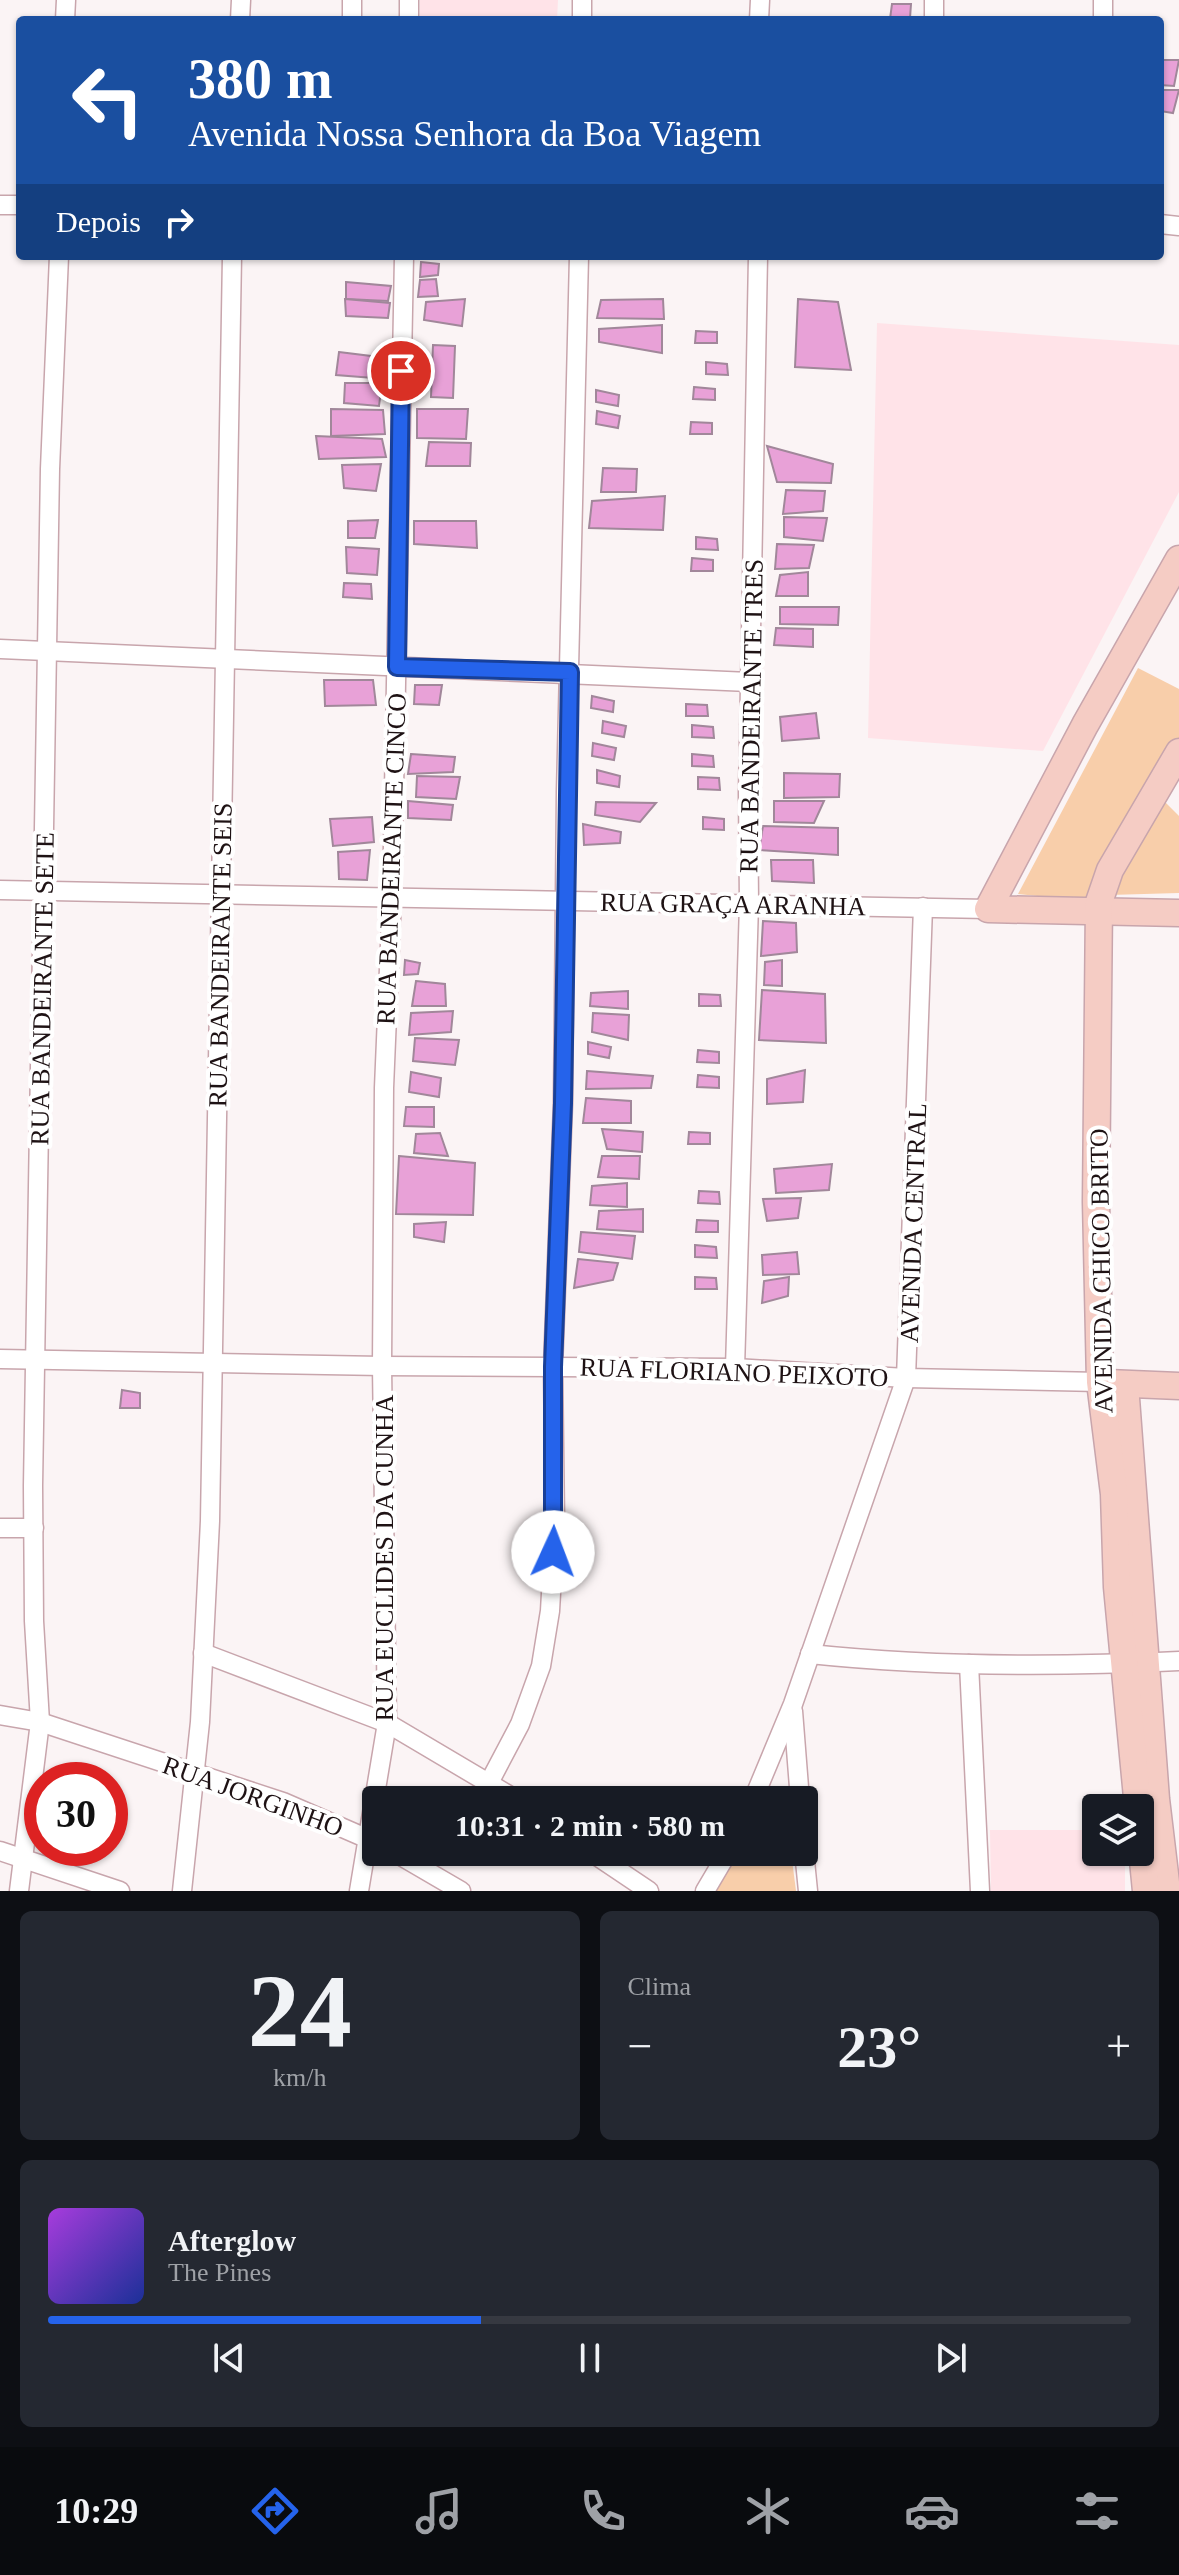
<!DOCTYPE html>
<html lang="pt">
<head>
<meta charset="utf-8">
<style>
	:root { --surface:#171b24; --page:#242831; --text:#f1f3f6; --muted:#9ea1a6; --line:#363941; --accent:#2563eb }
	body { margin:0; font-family:Georgia,serif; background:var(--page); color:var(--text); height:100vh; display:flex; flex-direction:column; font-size:30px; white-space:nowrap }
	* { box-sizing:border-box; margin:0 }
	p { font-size:26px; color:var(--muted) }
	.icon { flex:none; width:44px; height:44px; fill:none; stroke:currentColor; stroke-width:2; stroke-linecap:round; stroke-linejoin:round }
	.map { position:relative; height:1891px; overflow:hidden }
	.side { display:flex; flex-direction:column; gap:20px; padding:20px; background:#0d0f14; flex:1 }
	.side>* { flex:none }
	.hud { position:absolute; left:16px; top:16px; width:1148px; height:244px; border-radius:8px; box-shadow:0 2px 6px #0004; background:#1a4fa0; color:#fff; overflow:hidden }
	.controls { position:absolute; left:1082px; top:1794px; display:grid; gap:16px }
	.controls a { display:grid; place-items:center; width:72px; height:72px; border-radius:8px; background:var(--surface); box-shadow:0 2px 6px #0004; font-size:40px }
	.speed { position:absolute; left:24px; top:1762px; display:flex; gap:16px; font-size:40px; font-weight:700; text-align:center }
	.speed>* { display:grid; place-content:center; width:104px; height:104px; border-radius:50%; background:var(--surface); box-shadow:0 2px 6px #0004; line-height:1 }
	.speed .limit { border:12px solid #d22; background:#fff; color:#111 }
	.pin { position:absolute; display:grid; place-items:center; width:68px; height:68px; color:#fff; margin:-34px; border:4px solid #fff; border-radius:50%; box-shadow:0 2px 8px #0007 }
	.me { position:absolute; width:88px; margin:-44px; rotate:2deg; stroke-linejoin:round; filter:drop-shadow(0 0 6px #0008) }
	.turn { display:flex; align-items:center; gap:28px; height:168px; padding:0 40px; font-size:36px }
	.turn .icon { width:104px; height:104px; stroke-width:2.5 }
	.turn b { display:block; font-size:56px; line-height:68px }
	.then { display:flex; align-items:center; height:76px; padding:0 40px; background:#0003; gap:16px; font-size:30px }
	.big { font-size:60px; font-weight:600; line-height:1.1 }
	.side .widget { flex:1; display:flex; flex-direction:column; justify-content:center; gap:12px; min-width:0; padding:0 28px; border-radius:12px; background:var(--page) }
	.side .dial { align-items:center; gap:0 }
	.dial b { font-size:104px; line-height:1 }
	.song { display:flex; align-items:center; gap:24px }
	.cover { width:96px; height:96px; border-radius:12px; background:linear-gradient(135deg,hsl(280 70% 55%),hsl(230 70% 35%)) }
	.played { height:8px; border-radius:4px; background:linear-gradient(90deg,var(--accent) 40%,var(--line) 40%) }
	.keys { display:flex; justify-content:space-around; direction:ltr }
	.heat { display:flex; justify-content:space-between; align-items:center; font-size:44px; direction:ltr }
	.side .tiles { flex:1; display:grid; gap:20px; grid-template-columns:1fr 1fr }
	.widget:last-child { grid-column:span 2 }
	.trip { position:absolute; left:362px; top:1786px; width:456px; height:80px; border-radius:8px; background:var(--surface); box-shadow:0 2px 6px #0004; font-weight:600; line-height:80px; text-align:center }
	.dock { display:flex; height:128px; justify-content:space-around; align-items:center; background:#090b0e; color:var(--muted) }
	.dock .icon { width:56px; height:56px }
	.dock .on { color:var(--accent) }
	.dock b { font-size:36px; color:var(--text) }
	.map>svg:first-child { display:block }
</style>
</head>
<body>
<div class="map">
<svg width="1179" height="1891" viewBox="0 0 1179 1891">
	<rect width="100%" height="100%" fill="#fbf4f5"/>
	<g fill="#ffe3e8">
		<polygon points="420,0 558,0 557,20 420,20"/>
		<polygon points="877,323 1179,345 1179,492 1043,751 868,738"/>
		<polygon points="990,1830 1096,1830 1096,1852 1125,1852 1125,1891 991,1891"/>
	</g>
	<g fill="#f8ceaa">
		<polygon points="1138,668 1179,689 1179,740 1085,901 1018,894"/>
		<polygon points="1162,799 1179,816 1179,893 1109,895"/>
		<polygon points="734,1852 791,1852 796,1891 715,1891"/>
	</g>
	<g fill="#e8a1d7" stroke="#a1879a" stroke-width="2">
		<polygon points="892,4 911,4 910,18 890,19"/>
		<polygon points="1160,60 1179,60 1174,86 1160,85"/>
		<polygon points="1160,90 1179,90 1173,113 1160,111"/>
		<polygon points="421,262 439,264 438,275 420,277"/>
		<polygon points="436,279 438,296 418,297 420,280"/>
		<polygon points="346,282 391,286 388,301 346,299"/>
		<polygon points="345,299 390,303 388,318 346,316"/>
		<polygon points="465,299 462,326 424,320 426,302"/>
		<polygon points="663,299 664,319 597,318 601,300"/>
		<polygon points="798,299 838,302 851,370 795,367"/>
		<polygon points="662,325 662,353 599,342 599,329"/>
		<polygon points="696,331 717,332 717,343 695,343"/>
		<polygon points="433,345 455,346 453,398 431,397"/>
		<polygon points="339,352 387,358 386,379 336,375"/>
		<polygon points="706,362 727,364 728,375 706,374"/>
		<polygon points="345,383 382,383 379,406 344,403"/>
		<polygon points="694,387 715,389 715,400 693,399"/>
		<polygon points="596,390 619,395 618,406 596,402"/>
		<polygon points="331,409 383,410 385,434 331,436"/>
		<polygon points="417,409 468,409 466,439 417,438"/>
		<polygon points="597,411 620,416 618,428 596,424"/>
		<polygon points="691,422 712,423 712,434 690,434"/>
		<polygon points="316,436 382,439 386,457 319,459"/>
		<polygon points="429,442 471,443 470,466 426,466"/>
		<polygon points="767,446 833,464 831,483 777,482"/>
		<polygon points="381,464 376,491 344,488 342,465"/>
		<polygon points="603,468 637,469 636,492 601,492"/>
		<polygon points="786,490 825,491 823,511 783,514"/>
		<polygon points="665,496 663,530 589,528 592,501"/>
		<polygon points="784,517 827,518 823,541 784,537"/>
		<polygon points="378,520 375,538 348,538 348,521"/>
		<polygon points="414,521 476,521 477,548 414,544"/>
		<polygon points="696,537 717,539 718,550 696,549"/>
		<polygon points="777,544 814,545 809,568 775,569"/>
		<polygon points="346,547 379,549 377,575 347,573"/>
		<polygon points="692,558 713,560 713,571 691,571"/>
		<polygon points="808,572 808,596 776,596 780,575"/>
		<polygon points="344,583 371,584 372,599 343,597"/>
		<polygon points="780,607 839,607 838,625 780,624"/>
		<polygon points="776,628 813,629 813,647 774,645"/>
		<polygon points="324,680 373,680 376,705 325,706"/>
		<polygon points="415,685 442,685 439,705 414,704"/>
		<polygon points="592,696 614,701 613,712 591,708"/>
		<polygon points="686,704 707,705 708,716 686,716"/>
		<polygon points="816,713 819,738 782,741 780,717"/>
		<polygon points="603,721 626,726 624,737 602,733"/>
		<polygon points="692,725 713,727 714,738 692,737"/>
		<polygon points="593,743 616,748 614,760 592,756"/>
		<polygon points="411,754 455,757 453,772 408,774"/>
		<polygon points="692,754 713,756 714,767 692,766"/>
		<polygon points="597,770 620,776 619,787 597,783"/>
		<polygon points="784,773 840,774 839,797 784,798"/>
		<polygon points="417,776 460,777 456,799 416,797"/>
		<polygon points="698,777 719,778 720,790 698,789"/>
		<polygon points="408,801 453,805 451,820 408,818"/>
		<polygon points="774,801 824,801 814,823 774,822"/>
		<polygon points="596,802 656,803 640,822 595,815"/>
		<polygon points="372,817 374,842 333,846 330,819"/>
		<polygon points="703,817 724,819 724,830 703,829"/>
		<polygon points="583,824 621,832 620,843 584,845"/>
		<polygon points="763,826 838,828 838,855 759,850"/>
		<polygon points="370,850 367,880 339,879 338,852"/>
		<polygon points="771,860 813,860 814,883 772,881"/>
		<polygon points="763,921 796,923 797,952 761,956"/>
		<polygon points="405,960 420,963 418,974 404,975"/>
		<polygon points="782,960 782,986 764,985 765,962"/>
		<polygon points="416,981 445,984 446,1006 412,1006"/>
		<polygon points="762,990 825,994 826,1043 759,1040"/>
		<polygon points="628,991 628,1009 590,1006 591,993"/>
		<polygon points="699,994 720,995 721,1006 699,1006"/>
		<polygon points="453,1011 451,1032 409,1035 411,1013"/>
		<polygon points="593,1013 629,1015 628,1040 592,1032"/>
		<polygon points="415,1038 459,1040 455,1065 413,1061"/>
		<polygon points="588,1042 611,1047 609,1058 588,1054"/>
		<polygon points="698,1050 719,1052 719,1063 697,1062"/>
		<polygon points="805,1070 803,1102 767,1104 767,1079"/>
		<polygon points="587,1071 653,1076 651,1088 586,1089"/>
		<polygon points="411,1072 441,1078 439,1097 409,1092"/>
		<polygon points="698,1075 719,1077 719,1088 697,1087"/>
		<polygon points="586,1098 631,1101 631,1123 583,1123"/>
		<polygon points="406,1107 434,1107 434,1127 404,1126"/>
		<polygon points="602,1129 643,1132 642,1152 607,1149"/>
		<polygon points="689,1132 710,1133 710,1144 688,1144"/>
		<polygon points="440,1133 448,1156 414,1153 416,1134"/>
		<polygon points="399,1156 475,1163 473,1215 396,1214"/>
		<polygon points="602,1156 640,1156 639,1179 598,1177"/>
		<polygon points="832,1164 829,1190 776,1193 774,1169"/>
		<polygon points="627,1183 627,1207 590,1205 592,1186"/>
		<polygon points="699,1191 719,1192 720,1204 698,1203"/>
		<polygon points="801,1198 798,1218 767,1221 763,1199"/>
		<polygon points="643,1209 643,1232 597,1229 599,1211"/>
		<polygon points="697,1220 718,1221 718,1232 696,1232"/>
		<polygon points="446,1222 444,1242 414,1237 414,1224"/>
		<polygon points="581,1232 635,1236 632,1259 579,1252"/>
		<polygon points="695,1245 716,1247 717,1258 695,1257"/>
		<polygon points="797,1252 799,1274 763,1275 762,1255"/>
		<polygon points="578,1259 618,1263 613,1280 574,1288"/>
		<polygon points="695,1277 716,1278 717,1289 695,1289"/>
		<polygon points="789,1277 788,1296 762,1303 764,1281"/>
		<polygon points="122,1390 140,1393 140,1408 120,1408"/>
	</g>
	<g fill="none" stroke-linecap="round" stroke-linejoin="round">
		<defs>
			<g id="street">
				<polyline points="352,0 352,20"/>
				<polyline points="65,20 66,0"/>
				<polyline points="240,20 241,0"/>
				<polyline points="409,20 409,0"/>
				<polyline points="582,20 582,0"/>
				<polyline points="759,20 760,0"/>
				<polyline points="934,20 934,0"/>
				<polyline points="1103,20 1103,0"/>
				<polyline points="0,205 20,205"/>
				<polyline points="1160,224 1179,226"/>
				<polyline points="0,649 749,682"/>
				<polyline points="0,890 988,909"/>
				<polyline points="0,1359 382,1366 735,1368 906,1378 1100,1382"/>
				<polyline points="735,1368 749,904 748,793 758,256"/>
				<polyline points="0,1528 34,1528"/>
				<polyline points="203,1653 387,1723 517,1800"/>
				<path d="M810 1654C933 1667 1056 1667 1179 1661"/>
				<polyline points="969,1664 980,1891"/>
				<polyline points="793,1711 800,1800"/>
				<polyline points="0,1715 40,1722 283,1802 375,1842"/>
				<polyline points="490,1781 520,1724 541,1666 550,1611 555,1522 553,1367 563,1103 566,792 579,256"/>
				<polyline points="753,1800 793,1704 906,1378 923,907"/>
				<polyline points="0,1851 120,1891"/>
				<polyline points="804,1851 808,1891"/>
				<polyline points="394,1852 461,1891"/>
				<polyline points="591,1852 649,1891"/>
				<polyline points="19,1891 40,1722 34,1621 33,1486 50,469 59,256"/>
				<polyline points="182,1891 200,1722 210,1521 232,256"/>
				<polyline points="359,1891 387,1723 382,1366 384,1088 392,897 404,256"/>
				<polyline points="705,1891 728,1852"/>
			</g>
			<g id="secondary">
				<polyline points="1179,559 1085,725 988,909 1179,913"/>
				<polyline points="1108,1383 1179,1386"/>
				<polyline points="1125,1385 1156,1799 1167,1891"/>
				<polyline points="1138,1808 1117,1587 1114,1494 1100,1382 1096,1202 1099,902 1110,870 1179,752"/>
				<polyline points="1140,1830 1146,1891"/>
			</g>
		</defs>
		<use href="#street" stroke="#c8a5ac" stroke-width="21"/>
		<use href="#secondary" stroke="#c8a5ac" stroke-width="29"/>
		<use href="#street" stroke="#fff" stroke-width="18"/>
		<use href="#secondary" stroke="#f5ccc4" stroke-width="26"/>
	</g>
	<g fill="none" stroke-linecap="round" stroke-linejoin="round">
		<defs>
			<polyline id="route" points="401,371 397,667 570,672 563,1103 553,1367 553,1552"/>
		</defs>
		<use href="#route" stroke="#184099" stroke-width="20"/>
		<use href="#route" stroke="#2563eb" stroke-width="14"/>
	</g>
	<g text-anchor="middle" stroke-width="8" stroke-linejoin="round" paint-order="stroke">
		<g font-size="26" fill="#1e1214" stroke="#fff">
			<text transform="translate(751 716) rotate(-89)" y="9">RUA BANDEIRANTE TRES</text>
			<text transform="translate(391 859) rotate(-88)" y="9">RUA BANDEIRANTE CINCO</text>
			<text transform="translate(733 904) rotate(1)" y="9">RUA GRAÇA ARANHA</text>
			<text transform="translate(220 955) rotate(-89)" y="9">RUA BANDEIRANTE SEIS</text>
			<text transform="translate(42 989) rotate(-89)" y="9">RUA BANDEIRANTE SETE</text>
			<text transform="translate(913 1223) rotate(-88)" y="9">AVENIDA CENTRAL</text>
			<text transform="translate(1101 1271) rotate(-91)" y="9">AVENIDA CHICO BRITO</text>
			<text transform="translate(734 1372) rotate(2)" y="9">RUA FLORIANO PEIXOTO</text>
			<text transform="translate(384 1558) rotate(-90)" y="9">RUA EUCLIDES DA CUNHA</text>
			<text transform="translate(253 1796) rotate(20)" y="9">RUA JORGINHO</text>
		</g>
	</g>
</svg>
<div class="controls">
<a><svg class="icon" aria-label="layers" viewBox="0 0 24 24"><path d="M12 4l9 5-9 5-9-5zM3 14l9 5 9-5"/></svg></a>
</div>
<div class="speed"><div class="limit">30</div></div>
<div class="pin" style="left:401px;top:371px;background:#d93025"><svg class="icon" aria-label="arrive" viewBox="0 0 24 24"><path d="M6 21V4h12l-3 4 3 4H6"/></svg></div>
<svg class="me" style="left:553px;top:1552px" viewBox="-20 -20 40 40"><circle r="19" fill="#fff"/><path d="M0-13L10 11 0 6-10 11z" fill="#2563eb"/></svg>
<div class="trip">10:31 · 2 min · 580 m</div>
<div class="hud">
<div class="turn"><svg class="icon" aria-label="left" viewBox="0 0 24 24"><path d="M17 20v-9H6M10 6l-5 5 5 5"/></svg><div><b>380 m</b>Avenida Nossa Senhora da Boa Viagem</div></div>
<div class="then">Depois<svg class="icon" aria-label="right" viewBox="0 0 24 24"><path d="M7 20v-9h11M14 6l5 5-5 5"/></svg></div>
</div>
</div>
<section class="side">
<div class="tiles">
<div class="widget dial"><b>24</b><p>km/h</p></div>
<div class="widget"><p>Clima</p>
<div class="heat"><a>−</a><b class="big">23°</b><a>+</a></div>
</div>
<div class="widget">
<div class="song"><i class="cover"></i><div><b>Afterglow</b><p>The Pines</p></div></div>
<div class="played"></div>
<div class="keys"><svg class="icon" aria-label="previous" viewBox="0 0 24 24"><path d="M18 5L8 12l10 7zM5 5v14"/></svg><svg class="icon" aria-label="pause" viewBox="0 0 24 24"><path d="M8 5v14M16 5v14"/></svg><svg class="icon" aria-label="next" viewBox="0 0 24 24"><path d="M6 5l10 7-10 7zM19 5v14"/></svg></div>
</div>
</div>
</section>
<nav class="dock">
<b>10:29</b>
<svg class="icon on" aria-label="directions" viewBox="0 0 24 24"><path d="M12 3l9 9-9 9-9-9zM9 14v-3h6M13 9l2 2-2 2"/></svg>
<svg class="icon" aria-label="music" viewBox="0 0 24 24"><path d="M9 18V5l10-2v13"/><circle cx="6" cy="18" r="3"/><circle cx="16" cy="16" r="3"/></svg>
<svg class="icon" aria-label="phone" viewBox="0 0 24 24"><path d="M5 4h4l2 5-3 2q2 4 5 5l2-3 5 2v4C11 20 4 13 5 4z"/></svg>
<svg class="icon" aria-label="climate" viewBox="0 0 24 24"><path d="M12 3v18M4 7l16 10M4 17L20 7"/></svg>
<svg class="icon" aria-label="car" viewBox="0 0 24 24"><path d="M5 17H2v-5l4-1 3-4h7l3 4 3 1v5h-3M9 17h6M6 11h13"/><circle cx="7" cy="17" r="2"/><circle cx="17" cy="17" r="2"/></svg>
<svg class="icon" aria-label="filters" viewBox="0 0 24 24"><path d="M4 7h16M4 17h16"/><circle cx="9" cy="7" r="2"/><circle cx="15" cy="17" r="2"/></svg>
</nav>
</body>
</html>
